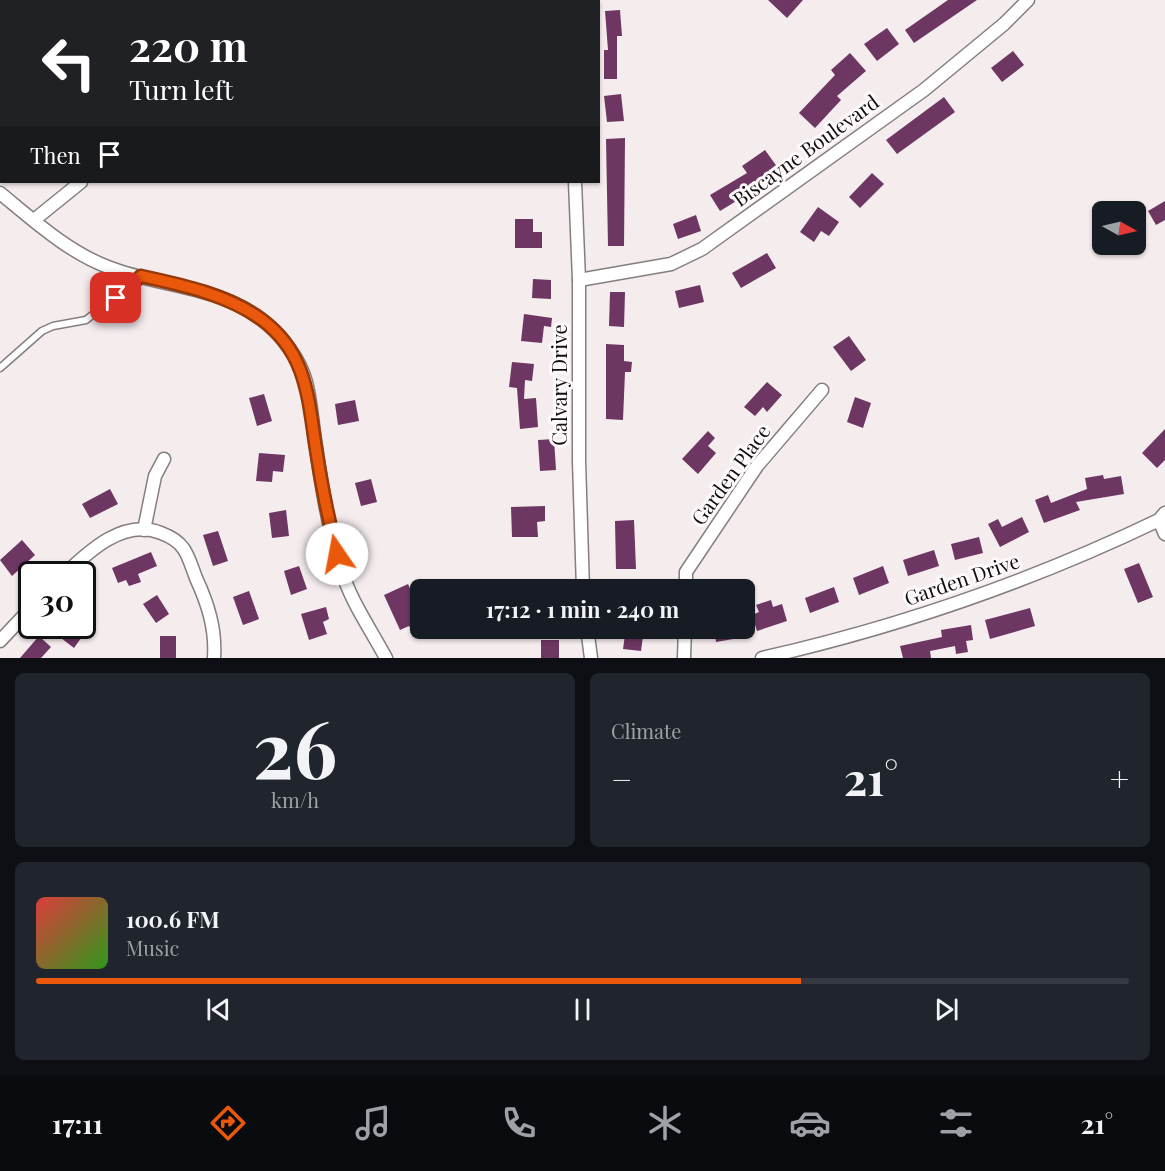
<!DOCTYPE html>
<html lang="en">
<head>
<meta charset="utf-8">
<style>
	:root { --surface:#171b24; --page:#20242c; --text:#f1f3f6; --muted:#9ea1a6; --line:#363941; --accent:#ea580c }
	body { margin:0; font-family:"Playfair Display",serif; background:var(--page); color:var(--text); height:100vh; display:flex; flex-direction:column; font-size:22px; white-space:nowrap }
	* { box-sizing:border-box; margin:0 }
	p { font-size:20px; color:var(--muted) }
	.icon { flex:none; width:33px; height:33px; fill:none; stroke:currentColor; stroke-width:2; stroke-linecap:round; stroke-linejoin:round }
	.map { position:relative; height:658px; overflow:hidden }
	.drawer { display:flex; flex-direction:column; gap:15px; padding:15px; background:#0d0f14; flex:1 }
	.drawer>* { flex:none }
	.guide { position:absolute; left:0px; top:0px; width:600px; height:183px; box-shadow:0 2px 4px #0004; background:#202124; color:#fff; overflow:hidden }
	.needle { width:39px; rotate:98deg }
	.tools { position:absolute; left:1092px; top:201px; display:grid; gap:12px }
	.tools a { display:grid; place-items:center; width:54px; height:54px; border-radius:9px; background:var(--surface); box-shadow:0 2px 4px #0004; font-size:30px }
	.speed { position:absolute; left:18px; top:561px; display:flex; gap:12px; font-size:30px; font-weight:700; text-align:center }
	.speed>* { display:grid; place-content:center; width:78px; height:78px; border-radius:50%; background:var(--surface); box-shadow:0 2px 4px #0004; line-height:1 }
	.speed .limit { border:3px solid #111; border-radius:9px; background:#fff; color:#111 }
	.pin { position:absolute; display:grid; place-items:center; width:51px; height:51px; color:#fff; margin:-26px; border-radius:12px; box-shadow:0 3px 9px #0006 }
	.me { position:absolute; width:66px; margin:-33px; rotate:348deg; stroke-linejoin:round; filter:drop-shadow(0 0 4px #0008) }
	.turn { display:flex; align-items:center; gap:21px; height:126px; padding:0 30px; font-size:27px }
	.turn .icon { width:78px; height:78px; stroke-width:2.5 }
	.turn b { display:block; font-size:42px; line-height:51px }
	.then { display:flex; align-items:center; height:57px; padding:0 30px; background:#0003; gap:12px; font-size:22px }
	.big { font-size:45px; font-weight:700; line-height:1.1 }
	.drawer .tile { flex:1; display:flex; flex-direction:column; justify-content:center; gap:9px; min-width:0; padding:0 21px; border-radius:9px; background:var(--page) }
	.drawer .dial { align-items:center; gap:0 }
	.dial b { font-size:78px; line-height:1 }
	.song { display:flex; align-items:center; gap:18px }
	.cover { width:72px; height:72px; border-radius:9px; background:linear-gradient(135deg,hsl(0 70% 55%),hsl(110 70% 35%)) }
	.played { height:6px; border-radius:3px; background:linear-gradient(90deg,var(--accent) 70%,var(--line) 70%) }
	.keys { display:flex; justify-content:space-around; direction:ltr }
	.heat { display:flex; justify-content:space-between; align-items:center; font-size:33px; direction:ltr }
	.drawer .tiles { flex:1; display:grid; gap:15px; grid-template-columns:1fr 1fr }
	.tile:last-child { grid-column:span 2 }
	.trip { position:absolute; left:410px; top:579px; width:345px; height:60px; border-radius:9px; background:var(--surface); box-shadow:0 2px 4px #0004; font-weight:700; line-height:60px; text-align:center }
	.dock { display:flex; height:96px; justify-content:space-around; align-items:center; background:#090b0e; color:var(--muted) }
	.dock .icon { width:42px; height:42px }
	.dock .on { color:var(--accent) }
	.dock b { font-size:27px; color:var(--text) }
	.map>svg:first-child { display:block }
</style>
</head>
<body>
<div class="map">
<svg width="1165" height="658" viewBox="0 0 1165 658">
	<rect width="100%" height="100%" fill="#f5ecee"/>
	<polygon fill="#a380bf" points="109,0 208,0 107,1"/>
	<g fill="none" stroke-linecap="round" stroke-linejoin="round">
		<polyline stroke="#a380bf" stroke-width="4" points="0,73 2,73"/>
	</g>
	<g fill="#6e3662">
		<polygon points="768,0 803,0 787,18"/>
		<polygon points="948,0 977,0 914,43 905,30"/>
		<polygon points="620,10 622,36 617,36 617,79 604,79 604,50 608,50 605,11"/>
		<polygon points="887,28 899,44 877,61 864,44"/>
		<polygon points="1013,51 1024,65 1002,82 991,68"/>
		<polygon points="850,53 866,71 837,96 841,100 815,128 799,113 835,75 831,70"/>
		<polygon points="621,94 624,121 607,122 604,96"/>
		<polygon points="944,97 955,112 897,154 886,140"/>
		<polygon points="625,138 624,246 608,246 606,139"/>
		<polygon points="765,150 778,168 741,193 743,197 720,211 710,195 747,173 742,166"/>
		<polygon points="872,173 884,184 860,208 849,197"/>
		<polygon points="1165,201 1165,220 1156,225 1148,211"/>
		<polygon points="818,207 839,222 829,236 821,231 814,242 800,232"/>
		<polygon points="696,215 701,231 678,239 673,224"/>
		<polygon points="515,219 533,219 533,232 542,232 542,248 515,248"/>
		<polygon points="767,253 776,268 741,288 732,273"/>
		<polygon points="533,279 551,280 551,299 532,298"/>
		<polygon points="700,285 704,302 679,308 675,291"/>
		<polygon points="610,292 625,292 624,327 609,326"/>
		<polygon points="524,314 552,318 551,327 544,326 542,343 521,341"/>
		<polygon points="849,336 866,360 851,371 833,347"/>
		<polygon points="606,344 624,345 624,361 632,362 631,372 625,372 623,420 606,419"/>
		<polygon points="512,362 534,364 532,381 525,380 524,399 536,398 538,427 520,429 517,388 509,387"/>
		<polygon points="767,382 782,395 767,412 763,407 755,416 744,407"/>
		<polygon points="264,394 272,421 257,426 249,398"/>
		<polygon points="855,397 871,403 863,428 847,422"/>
		<polygon points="355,400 359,421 338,425 335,404"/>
		<polygon points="1165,429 1165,460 1157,468 1142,453"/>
		<polygon points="708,431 715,438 708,446 716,453 698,474 682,459"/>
		<polygon points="554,439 556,470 540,471 538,440"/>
		<polygon points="259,453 285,455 283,472 273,471 272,482 256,481"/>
		<polygon points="1103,475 1104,479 1121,476 1124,494 1076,502 1080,510 1044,523 1035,500 1048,495 1051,503 1087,489 1085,478"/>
		<polygon points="371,479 377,502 361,506 355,483"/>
		<polygon points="110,489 118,504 90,518 82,504"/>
		<polygon points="545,506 545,521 537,522 538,537 512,537 511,507"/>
		<polygon points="286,510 289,536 272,538 269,513"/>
		<polygon points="1022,517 1029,532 1000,547 988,524 998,519 1002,527"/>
		<polygon points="634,520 636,569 616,569 615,521"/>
		<polygon points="218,531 228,561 213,566 203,535"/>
		<polygon points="979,537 983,553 955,560 951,544"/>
		<polygon points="22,540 35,555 12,576 0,560"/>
		<polygon points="934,550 939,566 908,576 903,560"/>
		<polygon points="151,552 157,566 138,574 141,582 129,586 126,580 118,583 112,568"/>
		<polygon points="1139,563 1153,597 1138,603 1124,569"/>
		<polygon points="299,566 307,589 291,595 284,571"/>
		<polygon points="883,566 889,583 859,595 853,578"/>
		<polygon points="408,584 420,610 420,630 413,633 409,626 400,630 384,595"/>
		<polygon points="834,587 839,602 810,613 805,598"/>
		<polygon points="249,591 259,619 243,625 233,597"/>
		<polygon points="157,595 169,614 156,623 143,604"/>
		<polygon points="771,600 773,607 782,604 787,621 757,631 752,615 759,612 756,605"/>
		<polygon points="82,606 93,614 83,628 86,631 74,648 57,635 64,626 82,628"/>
		<polygon points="326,607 329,619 323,622 327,634 309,640 301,614"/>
		<polygon points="1030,608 1035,626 990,639 985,620"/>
		<polygon points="971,625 973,640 966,641 968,652 956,654 955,646 930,651 931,658 903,658 900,646 942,637 941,630"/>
		<polygon points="626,628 644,628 641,651 623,649"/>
		<polygon points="714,628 738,628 739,638 716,642"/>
		<polygon points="39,636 51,647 41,658 20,658"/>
		<rect x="160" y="636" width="16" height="22"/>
		<rect x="541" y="640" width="18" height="18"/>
	</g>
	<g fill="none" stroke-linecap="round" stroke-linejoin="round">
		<defs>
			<polyline id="lane" points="0,368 42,331 53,326 86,320 141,276"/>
			<g id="street">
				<polyline points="576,2 576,0"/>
				<polyline points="575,182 579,280 579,461 583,590"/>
				<path d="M0 193C33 220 68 252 108 267 159 287 217 285 262 320 281 334 300 359 306 382 311 401 312 421 315 440 321 483 328 528 341 569 351 602 370 628 386 658"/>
				<polyline points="34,220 81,182"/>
				<polyline points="579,280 671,264 702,249 924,90 1004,24 1028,0"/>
				<polyline points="1159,520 1165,534"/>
				<polyline points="144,530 155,476 164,459"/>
				<path d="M65 574C89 551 124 518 161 533 169 536 178 541 183 548 189 556 192 568 196 578 208 604 216 629 214 658"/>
				<polyline points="686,590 686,572 757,466 822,390"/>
				<polyline points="587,628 591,658"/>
				<polyline points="0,641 32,607"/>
				<polyline points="684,658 685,628"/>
				<path d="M762 658C899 627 1032 581 1159 520L1165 513"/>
			</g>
		</defs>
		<use href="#lane" stroke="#857d7e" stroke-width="9"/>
		<use href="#street" stroke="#857d7e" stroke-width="15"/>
		<use href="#lane" stroke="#fff" stroke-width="6"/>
		<use href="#street" stroke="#fff" stroke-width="12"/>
	</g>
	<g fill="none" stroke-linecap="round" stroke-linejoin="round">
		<defs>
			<path id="route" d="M116 298 141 276C182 285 226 294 261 319 309 354 308 402 317 455 322 488 329 521 337 554"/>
		</defs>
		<use href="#route" stroke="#983908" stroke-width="15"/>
		<use href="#route" stroke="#ea580c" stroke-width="10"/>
	</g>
	<g text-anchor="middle" stroke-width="6" stroke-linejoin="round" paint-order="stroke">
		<g font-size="20" fill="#110e0f" stroke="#fefafb">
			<text transform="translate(806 151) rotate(-36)" y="7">Biscayne Boulevard</text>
			<text transform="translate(560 385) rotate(-90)" y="7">Calvary Drive</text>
			<text transform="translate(731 475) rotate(-54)" y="7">Garden Place</text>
			<text transform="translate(962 580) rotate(-19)" y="7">Garden Drive</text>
		</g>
	</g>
</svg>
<div class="tools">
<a><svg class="needle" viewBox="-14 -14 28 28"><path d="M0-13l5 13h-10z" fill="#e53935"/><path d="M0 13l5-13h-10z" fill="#9ea1a6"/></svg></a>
</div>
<div class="speed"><div class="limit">30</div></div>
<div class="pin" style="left:116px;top:298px;background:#d93025"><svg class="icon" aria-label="arrive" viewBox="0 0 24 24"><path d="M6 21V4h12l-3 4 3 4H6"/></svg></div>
<svg class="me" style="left:337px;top:554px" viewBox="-20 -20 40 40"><circle r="19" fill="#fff"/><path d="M0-13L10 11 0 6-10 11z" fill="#ea580c"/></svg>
<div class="trip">17:12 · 1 min · 240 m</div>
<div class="guide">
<div class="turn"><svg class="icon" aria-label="left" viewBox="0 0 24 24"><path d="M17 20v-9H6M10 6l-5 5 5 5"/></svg><div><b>220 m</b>Turn left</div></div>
<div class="then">Then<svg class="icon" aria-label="arrive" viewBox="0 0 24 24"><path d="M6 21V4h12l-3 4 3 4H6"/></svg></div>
</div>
</div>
<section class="drawer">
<div class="tiles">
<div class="tile dial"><b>26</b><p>km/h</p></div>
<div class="tile"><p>Climate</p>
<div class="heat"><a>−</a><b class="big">21°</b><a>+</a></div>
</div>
<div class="tile">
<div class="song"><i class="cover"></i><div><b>100.6 FM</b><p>Music</p></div></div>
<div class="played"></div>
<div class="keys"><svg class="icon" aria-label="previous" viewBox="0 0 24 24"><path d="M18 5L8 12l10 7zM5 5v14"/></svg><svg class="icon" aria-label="pause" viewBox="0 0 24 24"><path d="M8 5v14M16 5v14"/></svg><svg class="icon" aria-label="next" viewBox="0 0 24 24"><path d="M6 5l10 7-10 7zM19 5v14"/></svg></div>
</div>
</div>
</section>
<nav class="dock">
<b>17:11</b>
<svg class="icon on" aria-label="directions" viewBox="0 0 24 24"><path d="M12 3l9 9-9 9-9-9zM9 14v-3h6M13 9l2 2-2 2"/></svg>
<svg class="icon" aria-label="music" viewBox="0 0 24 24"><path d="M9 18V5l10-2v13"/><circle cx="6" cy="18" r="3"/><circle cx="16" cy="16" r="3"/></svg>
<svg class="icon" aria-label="phone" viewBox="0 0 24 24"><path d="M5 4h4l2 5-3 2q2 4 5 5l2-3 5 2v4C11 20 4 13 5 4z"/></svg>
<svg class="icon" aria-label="climate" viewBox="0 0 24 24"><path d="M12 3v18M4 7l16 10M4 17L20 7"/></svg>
<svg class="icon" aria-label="car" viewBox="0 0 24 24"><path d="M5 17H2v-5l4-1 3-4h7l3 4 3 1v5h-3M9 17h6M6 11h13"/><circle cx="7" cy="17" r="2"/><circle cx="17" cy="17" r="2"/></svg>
<svg class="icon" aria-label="filters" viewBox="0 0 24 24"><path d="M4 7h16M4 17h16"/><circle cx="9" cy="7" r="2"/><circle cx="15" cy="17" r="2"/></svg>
<b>21°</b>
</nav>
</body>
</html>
